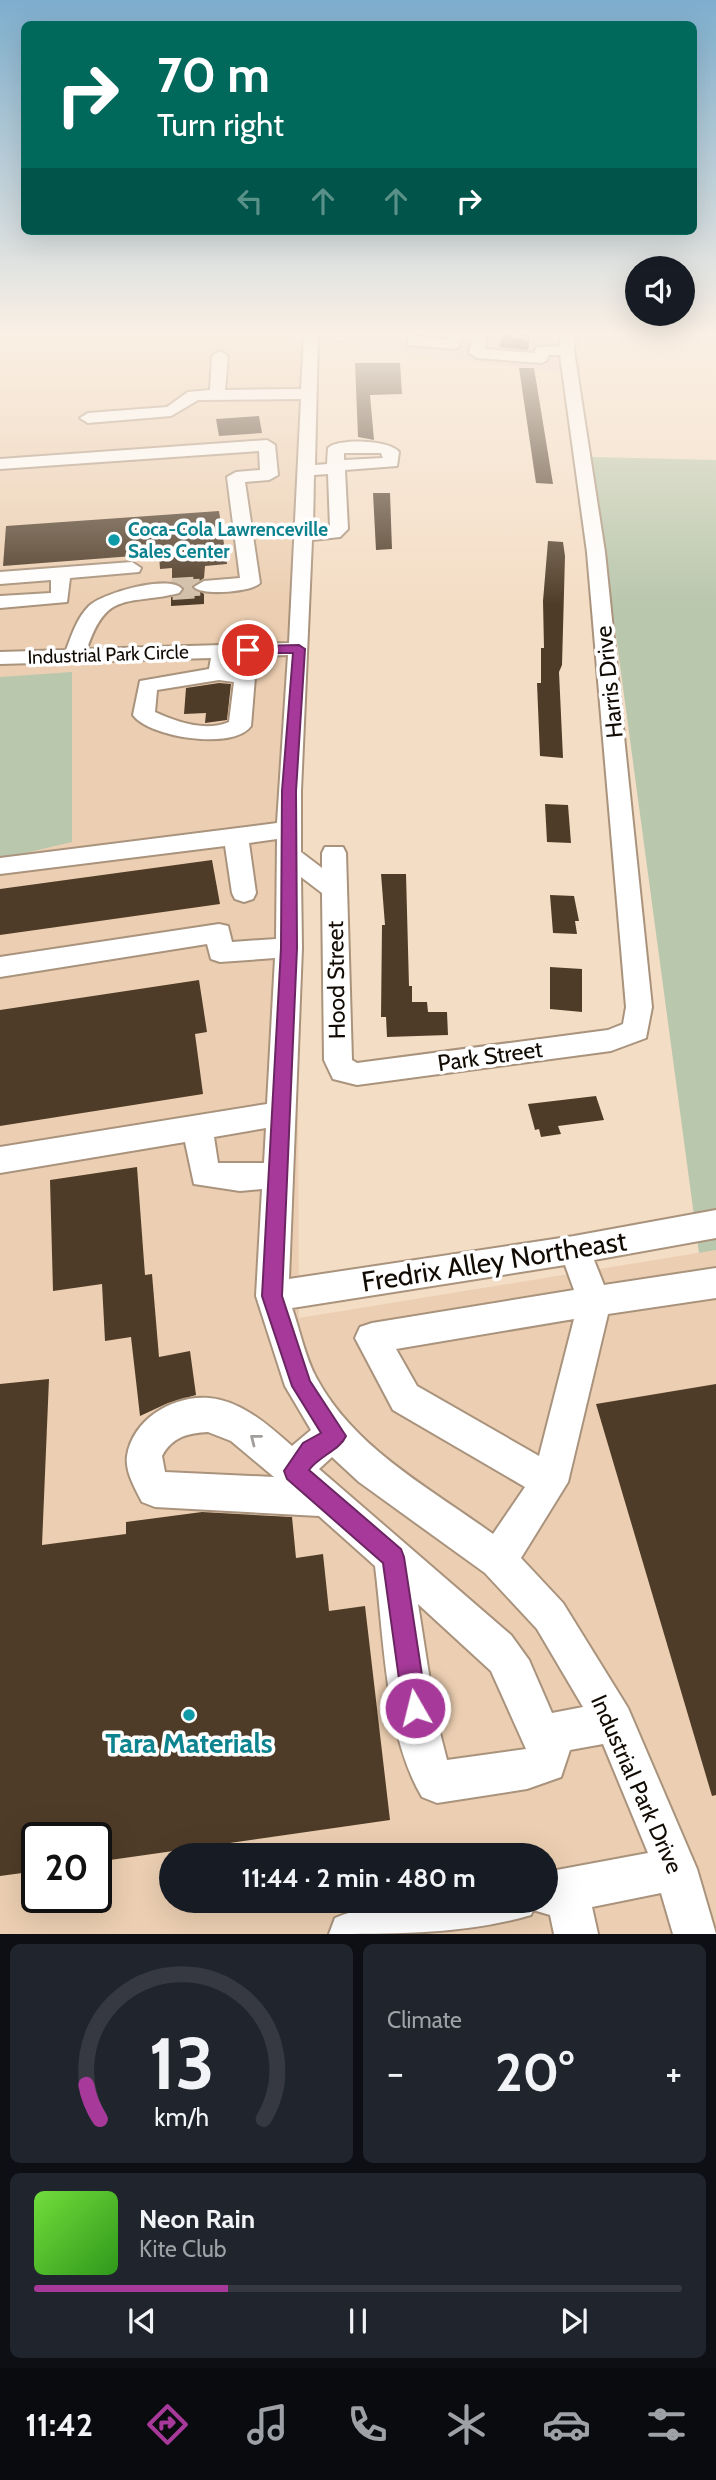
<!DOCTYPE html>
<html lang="en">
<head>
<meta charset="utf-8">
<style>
	:root { --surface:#171b24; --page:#20242c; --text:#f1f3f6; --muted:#9ea1a6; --line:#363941; --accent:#a63999 }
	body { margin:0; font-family:Cabin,sans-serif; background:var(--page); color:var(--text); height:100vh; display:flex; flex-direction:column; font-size:26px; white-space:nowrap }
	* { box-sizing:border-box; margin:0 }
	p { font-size:23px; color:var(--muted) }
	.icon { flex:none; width:38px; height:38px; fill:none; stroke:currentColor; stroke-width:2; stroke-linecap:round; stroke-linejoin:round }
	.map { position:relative; height:1934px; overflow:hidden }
	.panel { display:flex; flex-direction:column; gap:10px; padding:10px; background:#0d0f14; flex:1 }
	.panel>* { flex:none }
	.banner { position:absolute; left:21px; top:21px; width:676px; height:214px; border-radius:10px; box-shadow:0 7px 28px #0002; background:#00695c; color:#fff; overflow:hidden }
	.buttons { position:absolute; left:625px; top:256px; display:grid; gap:14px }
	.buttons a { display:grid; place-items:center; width:70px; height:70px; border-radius:50%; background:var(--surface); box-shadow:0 7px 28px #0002; font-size:35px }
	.speed { position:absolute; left:21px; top:1822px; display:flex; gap:14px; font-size:35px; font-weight:700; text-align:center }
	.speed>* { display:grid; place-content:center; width:91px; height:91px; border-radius:50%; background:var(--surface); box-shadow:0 7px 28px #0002; line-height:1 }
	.speed .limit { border:4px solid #111; border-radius:10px; background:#fff; color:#111 }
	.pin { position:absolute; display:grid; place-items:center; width:60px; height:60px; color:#fff; margin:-30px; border:4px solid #fff; border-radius:50%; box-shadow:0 2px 7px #0007 }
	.me { position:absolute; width:77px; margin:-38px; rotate:352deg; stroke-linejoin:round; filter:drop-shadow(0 0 5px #0008) }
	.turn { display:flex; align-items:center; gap:24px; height:147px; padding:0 21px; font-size:32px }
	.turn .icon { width:91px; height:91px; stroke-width:2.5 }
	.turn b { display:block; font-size:49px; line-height:60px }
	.lanes { display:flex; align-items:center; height:66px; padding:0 21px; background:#0003; justify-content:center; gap:35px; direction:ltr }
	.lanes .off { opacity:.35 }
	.big { font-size:52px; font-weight:800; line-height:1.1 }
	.panel .widget { flex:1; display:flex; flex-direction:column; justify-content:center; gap:10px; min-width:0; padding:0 24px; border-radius:10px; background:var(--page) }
	.panel .dial { align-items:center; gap:0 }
	.dial svg { height:182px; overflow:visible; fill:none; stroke:var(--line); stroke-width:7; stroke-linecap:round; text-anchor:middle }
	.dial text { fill:var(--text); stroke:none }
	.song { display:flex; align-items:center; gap:21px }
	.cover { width:84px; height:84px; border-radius:10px; background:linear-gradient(135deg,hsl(100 70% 55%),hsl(110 70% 35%)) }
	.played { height:7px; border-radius:4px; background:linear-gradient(90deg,var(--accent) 30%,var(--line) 30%) }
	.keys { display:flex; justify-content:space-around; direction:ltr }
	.heat { display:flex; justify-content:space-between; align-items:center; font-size:38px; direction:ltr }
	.panel .tiles { flex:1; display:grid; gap:10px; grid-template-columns:1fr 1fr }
	.widget:last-child { grid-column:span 2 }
	.trip { position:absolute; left:159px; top:1843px; width:399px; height:70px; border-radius:35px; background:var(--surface); box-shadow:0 7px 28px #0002; font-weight:800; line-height:70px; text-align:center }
	.menu { display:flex; height:112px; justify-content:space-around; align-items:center; background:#090b0e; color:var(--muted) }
	.menu .icon { width:49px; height:49px }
	.menu .on { color:var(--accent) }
	.menu b { font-size:32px; color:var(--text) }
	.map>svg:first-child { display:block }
</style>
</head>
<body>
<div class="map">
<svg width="716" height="1934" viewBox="0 0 716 1934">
	<rect width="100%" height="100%" fill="#f4ddc5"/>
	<polygon fill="#ebd0ce" points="276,335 575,335 581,375 320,343"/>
	<path fill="#eccfb2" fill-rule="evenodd" d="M0 335H276L320 343 297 870 299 1318 716 1250V1934H0V859L72 673 0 677ZM37 1838H96V1897H37ZM172 1855H546V1900H172Z"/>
	<g fill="#b9c7ad">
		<polygon points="592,457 716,460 716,1250 699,1253"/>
		<polygon points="72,672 72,842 0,859 0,677"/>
	</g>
	<g fill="#4f3c28">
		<polygon points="502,335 530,335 528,350 499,347"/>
		<polygon points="355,363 400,363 402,394 370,395 374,440 358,437"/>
		<polygon points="519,368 534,368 553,484 536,483"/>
		<polygon points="259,416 262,433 219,436 216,419"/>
		<polygon points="373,493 390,493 392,549 376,550"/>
		<polygon points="219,511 227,564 205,566 204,578 192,586 204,594 204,604 171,606 171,597 181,595 185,588 172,582 172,568 160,569 159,554 3,566 6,526"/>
		<polygon points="548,541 563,542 565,556 562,665 559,672 563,758 540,756 537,683 541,683 541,648 544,648 543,601"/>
		<polygon points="219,683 231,684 227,720 205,723 206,713 184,714 186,688"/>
		<polygon points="545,804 568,805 571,843 547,842"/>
		<polygon points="212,860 220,904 0,935 0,889"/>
		<polygon points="381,874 406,874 409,986 412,986 412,1002 427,1002 428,1012 447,1012 448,1035 387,1037 386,1017 381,1017 382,925 385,925"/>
		<polygon points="550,895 574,896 579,921 575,921 577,934 553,933"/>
		<polygon points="550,967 582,969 582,1012 550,1009"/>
		<polygon points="199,980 207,1032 195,1034 203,1094 0,1126 0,1010"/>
		<polygon points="596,1096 604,1120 558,1126 561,1134 541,1137 539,1129 535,1130 528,1104"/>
		<polygon points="137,1167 145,1275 152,1274 159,1357 190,1351 196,1395 168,1403 140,1416 131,1337 105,1341 102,1284 53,1291 50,1180"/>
		<polygon points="49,1379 42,1545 126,1534 126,1522 202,1512 292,1517 296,1558 323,1554 329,1611 365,1606 390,1820 96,1862 96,1838 37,1838 37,1871 0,1876 0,1384"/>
		<polygon points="716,1384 716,1795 712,1796 596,1404"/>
	</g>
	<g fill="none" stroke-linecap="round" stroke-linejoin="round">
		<g stroke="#d2bea8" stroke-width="17" stroke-dasharray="17 9" stroke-linecap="butt">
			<polyline points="520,339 521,335"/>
			<polyline points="183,588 204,587"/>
		</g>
		<polyline stroke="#d2bea8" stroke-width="22" stroke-dasharray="22 11" stroke-linecap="butt" points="172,589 204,587"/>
		<defs>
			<g id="minor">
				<path d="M304 335H318L315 465 327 464 328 448C338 438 390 440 399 452L397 466 345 470 348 529 340 537 312 540 301 791V852L322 868V853L325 847H343L346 853 352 1060 357 1063 608 1030 623 1024 626 1007 587 552 560 355H549L546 361 541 363 477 358 469 353 472 335H486L485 349 534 353 537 347 560 346 561 335H575L574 351 605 552 652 1007 646 1038 611 1051 357 1085 333 1079 324 1060 322 893 301 877 302 948 289 1279 574 1236 716 1210V1238L594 1260 604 1285 716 1268V1298L608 1314 568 1482 521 1558 563 1603 628 1708 697 1869 716 1934H673L661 1893 592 1907 598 1934H554L550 1915 533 1910 531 1915C468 1934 396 1934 329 1934L335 1918C401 1891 477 1900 546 1900V1872L648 1853 603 1744 570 1750 561 1777 527 1789 437 1803 422 1797C385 1735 384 1637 375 1566L319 1516 155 1507 142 1502C135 1488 125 1472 127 1456 133 1419 173 1395 209 1398 242 1401 268 1425 292 1446L311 1430 285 1386 256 1296 262 1189 240 1191 194 1184 185 1142 0 1173V1147L267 1104 275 958 220 962 211 959 207 944 0 977V957L219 924 228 926 232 942 276 939 277 839 249 843 256 893 253 899 244 902 235 899 232 893 225 846 0 874V858L277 823 288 655 231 657 230 669 252 673 255 677 251 726C234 751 148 737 133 715L140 681 209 669 211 658 0 664V652L66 650C72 634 77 618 89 606 102 593 170 574 182 589L179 593C128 606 107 589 87 649L289 643 301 399 198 400 171 416 88 423 80 418 88 413 167 407 188 392 210 390 212 356 220 351 228 356 225 390 301 389ZM344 453H381L383 458 344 460ZM328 474 330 527 313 529 314 475ZM219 680 234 682 229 722C205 732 177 722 155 712L157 690ZM266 1128 264 1163H218L214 1137ZM565 1265 574 1290 372 1323 360 1327 355 1338 393 1410 525 1487 493 1534C431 1489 355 1449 317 1379 305 1358 300 1330 292 1308ZM574 1319 539 1456 417 1386 396 1349ZM208 1432 231 1441 274 1477 165 1472 162 1456C172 1437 188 1433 208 1432ZM332 1457 359 1482 485 1573 537 1629 583 1707 552 1713 529 1660 511 1635 319 1469ZM418 1604 491 1671 526 1749 447 1760 435 1713Z"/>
				<polygon points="331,335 345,335 345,337 338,341"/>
				<polygon points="408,335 447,340 449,335 463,335 458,348 453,349 408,345"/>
				<path d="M267 440 275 445 278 475 269 480 245 482 260 583C252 592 202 596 194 587L204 581 240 578 227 477 236 472 260 470 259 451 0 469V459Z"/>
				<polygon points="132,562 141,568 139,572 70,578 67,602 0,608 0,596 51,593 51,580 0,584 0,572"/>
			</g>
		</defs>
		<use href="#minor" stroke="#a9937d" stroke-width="4"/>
		<use href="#minor" fill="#fff" fill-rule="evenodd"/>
	</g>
	<defs><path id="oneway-chevron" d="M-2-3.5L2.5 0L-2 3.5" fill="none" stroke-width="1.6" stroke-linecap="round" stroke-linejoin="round" transform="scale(1.75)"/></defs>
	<use stroke="#a09d9b" href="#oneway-chevron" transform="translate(255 1439) rotate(-142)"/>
	<linearGradient id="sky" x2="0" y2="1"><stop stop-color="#7daecd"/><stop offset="0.55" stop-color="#faf0e5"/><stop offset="1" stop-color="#faf0e5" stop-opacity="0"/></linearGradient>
	<rect width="716" height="605" fill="url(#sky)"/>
	<path fill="#a63999" stroke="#6c2563" stroke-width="2" d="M299 645 305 649 296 791 297 948 282 1296 310 1381 346 1436C340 1450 319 1456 309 1470L401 1549 404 1557 427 1708 424 1717 415 1720 407 1717 403 1708 383 1563 287 1479 284 1471 303 1443 321 1433 292 1386 262 1296 281 948 282 791 293 653H248L242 650 248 646Z"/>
	<g fill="#0f9aa8" stroke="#fff" stroke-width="2.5">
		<circle cx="114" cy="540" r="7"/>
		<circle cx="189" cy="1715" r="7"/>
	</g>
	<g text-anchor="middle" stroke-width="7" stroke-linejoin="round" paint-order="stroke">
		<g font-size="19" font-weight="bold" fill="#0d838f" stroke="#fff" text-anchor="start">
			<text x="128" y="536">Coca-Cola Lawrenceville<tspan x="128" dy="22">Sales Center</tspan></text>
		</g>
		<g font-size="19" fill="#120b04" stroke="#fff">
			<text transform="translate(108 654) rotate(-2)" y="7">Industrial Park Circle</text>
		</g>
		<g font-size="23" fill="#120b04" stroke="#fff">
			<text transform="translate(609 682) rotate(-96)" y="8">Harris Drive</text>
			<text transform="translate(336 980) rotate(-91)" y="8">Hood Street</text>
			<text transform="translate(490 1056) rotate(-8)" y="8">Park Street</text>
			<text transform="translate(637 1784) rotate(66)" y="8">Industrial Park Drive</text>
		</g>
		<g font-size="28" fill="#120b04" stroke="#fff">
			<text transform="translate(494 1261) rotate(-9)" y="10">Fredrix Alley Northeast</text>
		</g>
		<g font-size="28" font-weight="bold" fill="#0d838f" stroke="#fff">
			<text x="189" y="1753">Tara Materials</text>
		</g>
	</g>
</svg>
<div class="buttons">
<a><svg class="icon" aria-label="sound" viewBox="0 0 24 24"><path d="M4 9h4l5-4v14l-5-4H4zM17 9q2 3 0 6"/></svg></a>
</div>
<div class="speed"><div class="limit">20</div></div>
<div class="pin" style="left:248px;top:650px;background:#d93025"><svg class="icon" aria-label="arrive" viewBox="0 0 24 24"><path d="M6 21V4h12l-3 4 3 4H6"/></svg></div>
<svg class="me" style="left:415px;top:1708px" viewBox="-20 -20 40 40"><circle r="17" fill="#a63999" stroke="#fff" stroke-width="3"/><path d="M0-11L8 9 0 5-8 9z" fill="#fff"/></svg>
<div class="trip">11:44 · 2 min · 480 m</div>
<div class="banner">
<div class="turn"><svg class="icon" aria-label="right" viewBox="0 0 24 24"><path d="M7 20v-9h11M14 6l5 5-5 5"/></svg><div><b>70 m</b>Turn right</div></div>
<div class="lanes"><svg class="icon off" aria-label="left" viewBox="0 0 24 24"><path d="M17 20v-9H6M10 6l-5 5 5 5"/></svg><svg class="icon off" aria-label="ahead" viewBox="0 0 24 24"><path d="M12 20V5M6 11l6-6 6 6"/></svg><svg class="icon off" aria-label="ahead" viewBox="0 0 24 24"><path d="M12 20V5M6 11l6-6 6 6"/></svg><svg class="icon" aria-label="right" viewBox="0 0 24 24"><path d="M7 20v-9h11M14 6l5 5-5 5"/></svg></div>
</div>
</div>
<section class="panel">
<div class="tiles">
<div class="widget dial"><svg viewBox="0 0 100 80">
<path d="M14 69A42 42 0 1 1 86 69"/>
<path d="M14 69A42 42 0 0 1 8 54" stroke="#a63999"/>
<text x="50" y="56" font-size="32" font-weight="700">13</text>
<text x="50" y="72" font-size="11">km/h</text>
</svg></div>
<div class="widget"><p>Climate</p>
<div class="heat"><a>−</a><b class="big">20°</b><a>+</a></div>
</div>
<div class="widget">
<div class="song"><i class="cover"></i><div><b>Neon Rain</b><p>Kite Club</p></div></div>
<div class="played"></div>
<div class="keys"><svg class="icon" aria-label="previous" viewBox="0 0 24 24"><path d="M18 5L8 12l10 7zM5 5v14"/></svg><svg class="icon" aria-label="pause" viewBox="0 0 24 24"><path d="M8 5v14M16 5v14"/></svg><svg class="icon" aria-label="next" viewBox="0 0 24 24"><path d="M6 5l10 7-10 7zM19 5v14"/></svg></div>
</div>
</div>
</section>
<nav class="menu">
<b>11:42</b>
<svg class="icon on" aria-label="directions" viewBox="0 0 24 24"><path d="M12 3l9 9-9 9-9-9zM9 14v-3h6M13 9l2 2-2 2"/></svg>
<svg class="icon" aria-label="music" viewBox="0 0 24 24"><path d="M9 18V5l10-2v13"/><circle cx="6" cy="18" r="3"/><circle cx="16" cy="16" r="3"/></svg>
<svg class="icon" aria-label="phone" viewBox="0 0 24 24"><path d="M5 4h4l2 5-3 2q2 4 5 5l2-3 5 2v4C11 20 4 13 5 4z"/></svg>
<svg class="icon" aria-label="climate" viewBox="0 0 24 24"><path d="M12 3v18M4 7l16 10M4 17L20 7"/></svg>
<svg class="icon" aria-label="car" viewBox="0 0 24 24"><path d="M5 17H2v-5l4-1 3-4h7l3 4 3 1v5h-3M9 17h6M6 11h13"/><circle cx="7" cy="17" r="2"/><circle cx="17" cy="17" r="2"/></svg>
<svg class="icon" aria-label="filters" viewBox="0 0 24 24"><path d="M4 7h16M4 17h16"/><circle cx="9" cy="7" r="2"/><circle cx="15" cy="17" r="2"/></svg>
</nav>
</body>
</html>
